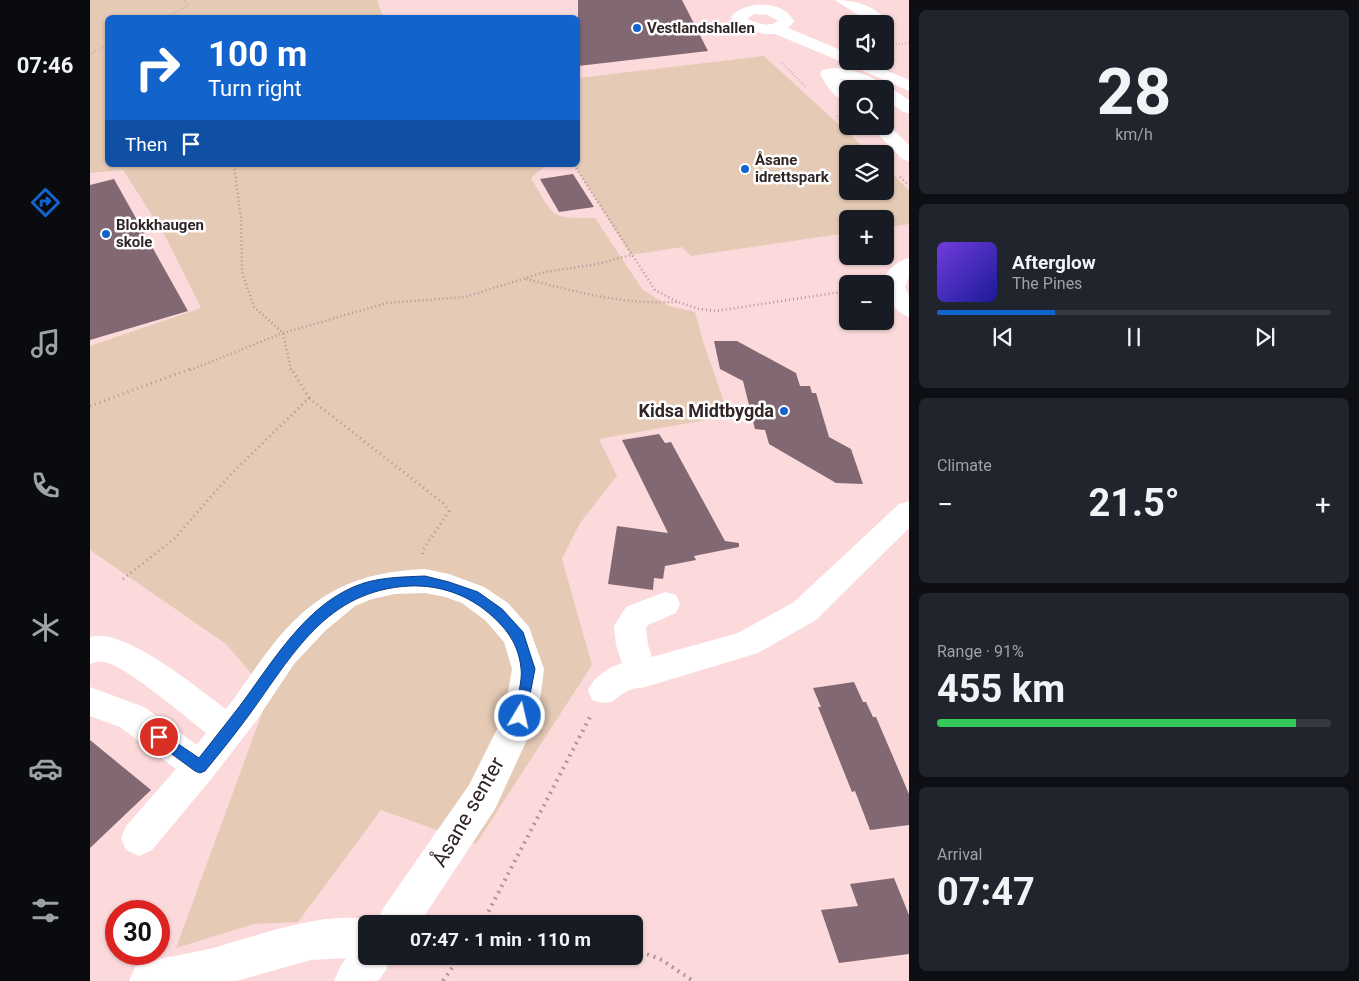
<!DOCTYPE html>
<html lang="en">
<head>
<meta charset="utf-8">
<style>
	:root { --surface:#171b24; --page:#20242c; --text:#f1f3f6; --muted:#9ea1a6; --line:#363941; --accent:#1363cd }
	body { margin:0; font-family:Roboto,sans-serif; background:var(--page); color:var(--text); height:100vh; display:flex; flex-direction:column; font-size:19px; white-space:nowrap }
	* { box-sizing:border-box; margin:0 }
	p { font-size:16px; color:var(--muted) }
	.icon { flex:none; width:28px; height:28px; fill:none; stroke:currentColor; stroke-width:2; stroke-linecap:round; stroke-linejoin:round }
	.map { position:relative; flex:1; overflow:hidden }
	.panel { display:flex; flex-direction:column; gap:10px; padding:10px; background:#0d0f14; width:450px }
	.panel>* { flex:none }
	.guide { position:absolute; left:15px; top:15px; width:475px; height:152px; border-radius:8px; box-shadow:0 1px 4px #0004; background:#1363cd; color:#fff; overflow:hidden }
	.buttons { position:absolute; left:749px; top:15px; display:grid; gap:10px }
	.buttons a { display:grid; place-items:center; width:55px; height:55px; border-radius:8px; background:var(--surface); box-shadow:0 1px 4px #0004; font-size:25px }
	.speed { position:absolute; left:15px; top:900px; display:flex; gap:10px; font-size:25px; font-weight:700; text-align:center }
	.speed>* { display:grid; place-content:center; width:65px; height:65px; border-radius:50%; background:var(--surface); box-shadow:0 1px 4px #0004; line-height:1 }
	.speed .limit { border:8px solid #d22; background:#fff; color:#111 }
	.pin { position:absolute; display:grid; place-items:center; width:42px; height:42px; color:#fff; margin:-21px; border:2px solid #fff; border-radius:50%; box-shadow:0 1px 5px #0007 }
	.me { position:absolute; width:55px; margin:-28px; rotate:9deg; stroke-linejoin:round; filter:drop-shadow(0 0 4px #0008) }
	.turn { display:flex; align-items:center; gap:18px; height:105px; padding:0 20px; font-size:22px }
	.turn .icon { width:65px; height:65px; stroke-width:2.5 }
	.turn b { display:block; font-size:35px; line-height:42px }
	.then { display:flex; align-items:center; height:48px; padding:0 20px; background:#0003; gap:10px; font-size:19px }
	.big { font-size:38px; font-weight:700; line-height:1.1 }
	.panel .card { flex:1; display:flex; flex-direction:column; justify-content:center; gap:8px; min-width:0; padding:0 18px; border-radius:8px; background:var(--page) }
	.panel .dial { align-items:center; gap:0 }
	.dial b { font-size:65px; line-height:1 }
	.song { display:flex; align-items:center; gap:15px }
	.cover { width:60px; height:60px; border-radius:8px; background:linear-gradient(135deg,hsl(260 70% 55%),hsl(240 70% 35%)) }
	.played { height:5px; border-radius:2px; background:linear-gradient(90deg,var(--accent) 30%,var(--line) 30%) }
	.keys { display:flex; justify-content:space-around; direction:ltr }
	.heat { display:flex; justify-content:space-between; align-items:center; font-size:28px; direction:ltr }
	.charge { height:8px; border-radius:4px; background:linear-gradient(90deg,#34c759 91%,var(--line) 0) }
	.trip { position:absolute; left:268px; top:915px; width:285px; height:50px; border-radius:8px; background:var(--surface); box-shadow:0 1px 4px #0004; font-weight:700; line-height:50px; text-align:center }
	main { display:flex; flex:1; min-height:0 }
	.menu { display:flex; flex-direction:column; width:90px; justify-content:space-around; align-items:center; background:#090b0e; color:var(--muted) }
	.menu .icon { width:35px; height:35px }
	.menu .current { color:var(--accent) }
	.menu b { font-size:22px; color:var(--text) }
	.map>svg:first-child { display:block }
</style>
</head>
<body>
<main>
<nav class="menu">
<b>07:46</b>
<svg class="icon current" aria-label="directions" viewBox="0 0 24 24"><path d="M12 3l9 9-9 9-9-9zM9 14v-3h6M13 9l2 2-2 2"/></svg>
<svg class="icon" aria-label="music" viewBox="0 0 24 24"><path d="M9 18V5l10-2v13"/><circle cx="6" cy="18" r="3"/><circle cx="16" cy="16" r="3"/></svg>
<svg class="icon" aria-label="phone" viewBox="0 0 24 24"><path d="M5 4h4l2 5-3 2q2 4 5 5l2-3 5 2v4C11 20 4 13 5 4z"/></svg>
<svg class="icon" aria-label="climate" viewBox="0 0 24 24"><path d="M12 3v18M4 7l16 10M4 17L20 7"/></svg>
<svg class="icon" aria-label="car" viewBox="0 0 24 24"><path d="M5 17H2v-5l4-1 3-4h7l3 4 3 1v5h-3M9 17h6M6 11h13"/><circle cx="7" cy="17" r="2"/><circle cx="17" cy="17" r="2"/></svg>
<svg class="icon" aria-label="filters" viewBox="0 0 24 24"><path d="M4 7h16M4 17h16"/><circle cx="9" cy="7" r="2"/><circle cx="15" cy="17" r="2"/></svg>
</nav>
<div class="map">
<svg width="819" height="981" viewBox="0 0 819 981">
	<rect width="100%" height="100%" fill="#fcdadc"/>
	<g fill="#e5cbb6">
		<path d="M0 0H287L293 17 18 18V165H456L441 178C464 216 458 219 505 218L553 290 579 306 605 312 613 341 639 416 509 439 527 476 490 523 472 559 502 665 386 844 291 810 208 922 164 924 86 948 179 694 136 644 0 550V346L111 308 74 234 33 170 0 173Z"/>
		<polygon points="674,56 781,154 758,154 758,191 795,191 795,167 819,190 819,224 795,228 795,219 758,219 757,233 601,256 592,247 541,255 484,165 488,165 488,78"/>
	</g>
	<g fill="#826873">
		<polygon points="488,0 592,0 618,51 488,66"/>
		<polygon points="483,174 504,207 469,212 450,179"/>
		<polygon points="24,179 98,311 0,340 0,185"/>
		<polygon points="624,341 647,341 706,373 710,386 720,386 722,393 726,393 739,437 761,449 773,484 746,483 679,444 675,430 665,429 653,381 630,369"/>
		<polygon points="569,434 575,443 581,442 635,541 649,543 649,547 604,556 606,560 575,566 573,579 564,578 563,590 518,584 527,526 578,533 532,440"/>
		<polygon points="764,682 773,702 776,702 783,717 786,717 819,794 819,825 780,830 765,791 762,792 728,707 731,707 723,688"/>
		<polygon points="0,740 61,790 0,848"/>
		<polygon points="804,878 819,915 819,954 749,963 731,910 768,906 760,884"/>
	</g>
	<g fill="none" stroke-linecap="round" stroke-linejoin="round">
		<g stroke="#af9597" stroke-width="2" stroke-dasharray="0.5 2.5" stroke-linecap="butt">
			<polyline points="74,18 98,6 94,0"/>
			<polyline points="797,45 819,43"/>
			<polyline points="0,54 18,45"/>
			<polyline points="692,63 717,88"/>
			<polyline points="747,116 766,134"/>
		</g>
		<g stroke="#af9597" stroke-width="2.5" stroke-dasharray="1 3" stroke-linecap="butt">
			<polyline points="144,165 151,218 152,272 164,307 193,333 201,370"/>
			<polyline points="484,165 565,290 588,302 609,309 626,311 758,291"/>
			<polyline points="810,177 819,185"/>
			<path d="M436 279C486 292 535 305 587 302"/>
			<polyline points="100,370 193,333 297,303 375,297 455,272 508,264 541,255"/>
		</g>
		<g stroke="#af9597" stroke-width="3" stroke-dasharray="1 4" stroke-linecap="butt">
			<polyline points="219,398 353,503 359,511 333,550 333,555"/>
			<polyline points="0,406 103,368"/>
			<polyline points="33,579 85,538 140,475 219,398 201,368"/>
		</g>
		<g stroke="#af9597" stroke-width="4" stroke-dasharray="2 5" stroke-linecap="butt">
			<polyline points="392,924 500,717"/>
			<polyline points="544,949 572,960 603,981"/>
			<polyline points="353,981 370,956"/>
		</g>
		<g fill="#fff" fill-rule="evenodd">
			<path d="M745 0C765 0 787 6 800 24L795 28V24H782Z"/>
			<path d="M665 5C680 4 698 7 704 22L698 28 758 53V61H765L758 64 752 62 685 34H674L646 25 641 17C647 9 656 7 665 5ZM664 14 678 15 688 21C679 28 667 23 657 19Z"/>
			<polygon points="774,61 819,80 819,91 769,69 767,66 769,63"/>
			<path d="M745 68C772 69 797 85 819 100V113L813 112 795 99V89H777L749 78 759 89H758V102C744 99 736 85 730 74L732 70Z"/>
			<polygon points="795,122 819,145 819,161 812,159 780,126 795,126"/>
			<path d="M819 258V276L815 287 819 296V317C805 313 793 294 794 281 795 270 810 260 819 258Z"/>
			<path d="M819 501V528L726 620 668 653 552 688C548 688 543 688 540 690 522 697 526 708 502 700L498 690C505 676 517 668 532 663L526 645 524 626 536 607 575 592 586 595 590 604 586 613 558 625 556 628 558 645 562 657 648 633 704 602 809 504Z"/>
			<path d="M335 569 359 574 394 587 418 603 439 627 454 669 448 716 405 809 329 924H276V956H302L296 970 288 981H244L250 967 256 958 221 960 146 981H39L45 967C69 957 94 955 119 949 163 938 244 905 287 923L292 910 379 785 414 715 422 669 414 642 396 621 372 603 355 597 335 593 305 594 282 599 265 606 235 631 204 664 166 721 122 778 62 850 49 856 36 850 31 838 36 826 86 769 30 727 0 716V687L54 707 107 745 116 733C93 715 40 669 15 662 9 661 5 662 0 664V637C34 626 108 689 136 709 152 689 165 667 181 647 224 592 266 572 335 569Z"/>
		</g>
	</g>
	<path fill="#1363cd" stroke="#0c4085" d="M335 576 359 582 388 592 412 609 433 632 445 669 435 720 430 722 426 720 424 716C426 703 433 680 431 668 428 640 412 623 391 607 370 592 345 585 320 586 236 590 203 655 159 715 145 734 130 753 115 771L110 773 105 771 64 741 62 737 64 732 69 731 109 758C122 741 136 724 149 707 183 662 217 601 274 583 294 577 314 577 335 576Z"/>
	<g fill="#1363cd" stroke="#fff" stroke-width="2">
		<circle cx="547" cy="28" r="5"/>
		<circle cx="655" cy="169" r="5"/>
		<circle cx="16" cy="234" r="5"/>
		<circle cx="694" cy="411" r="5"/>
	</g>
	<g text-anchor="middle" stroke-width="5" stroke-linejoin="round" paint-order="stroke">
		<g font-size="15" font-weight="bold" fill="#322526" stroke="#fff" text-anchor="start">
			<text x="557" y="33">Vestlandshallen</text>
			<text x="665" y="165">Åsane<tspan x="665" dy="17">idrettspark</tspan></text>
			<text x="26" y="230">Blokkhaugen<tspan x="26" dy="17">skole</tspan></text>
		</g>
		<g font-size="18" font-weight="bold" fill="#322526" stroke="#fff" text-anchor="end">
			<text x="684" y="417">Kidsa Midtbygda</text>
		</g>
		<g font-size="21" fill="#322526" stroke="#fff">
			<text transform="translate(378 812) rotate(-60)" y="7">Åsane senter</text>
		</g>
	</g>
</svg>
<div class="buttons">
<a><svg class="icon" aria-label="sound" viewBox="0 0 24 24"><path d="M4 9h4l5-4v14l-5-4H4zM17 9q2 3 0 6"/></svg></a>
<a><svg class="icon" aria-label="search" viewBox="0 0 24 24"><circle cx="10" cy="10" r="6"/><path d="M15 15l6 6"/></svg></a>
<a><svg class="icon" aria-label="layers" viewBox="0 0 24 24"><path d="M12 4l9 5-9 5-9-5zM3 14l9 5 9-5"/></svg></a>
<a>+</a>
<a>−</a>
</div>
<div class="speed"><div class="limit">30</div></div>
<div class="pin" style="left:69px;top:737px;background:#d93025"><svg class="icon" aria-label="arrive" viewBox="0 0 24 24"><path d="M6 21V4h12l-3 4 3 4H6"/></svg></div>
<svg class="me" style="left:430px;top:716px" viewBox="-20 -20 40 40"><circle r="17" fill="#1363cd" stroke="#fff" stroke-width="3"/><path d="M0-11L8 9 0 5-8 9z" fill="#fff"/></svg>
<div class="trip">07:47 · 1 min · 110 m</div>
<div class="guide">
<div class="turn"><svg class="icon" aria-label="right" viewBox="0 0 24 24"><path d="M7 20v-9h11M14 6l5 5-5 5"/></svg><div><b>100 m</b>Turn right</div></div>
<div class="then">Then<svg class="icon" aria-label="arrive" viewBox="0 0 24 24"><path d="M6 21V4h12l-3 4 3 4H6"/></svg></div>
</div>
</div>
<section class="panel">
<div class="card dial"><b>28</b><p>km/h</p></div>
<div class="card">
<div class="song"><i class="cover"></i><div><b>Afterglow</b><p>The Pines</p></div></div>
<div class="played"></div>
<div class="keys"><svg class="icon" aria-label="previous" viewBox="0 0 24 24"><path d="M18 5L8 12l10 7zM5 5v14"/></svg><svg class="icon" aria-label="pause" viewBox="0 0 24 24"><path d="M8 5v14M16 5v14"/></svg><svg class="icon" aria-label="next" viewBox="0 0 24 24"><path d="M6 5l10 7-10 7zM19 5v14"/></svg></div>
</div>
<div class="card"><p>Climate</p>
<div class="heat"><a>−</a><b class="big">21.5°</b><a>+</a></div>
</div>
<div class="card"><p>Range · 91%</p><b class="big">455 km</b><div class="charge"></div></div>
<div class="card"><p>Arrival</p><b class="big">07:47</b></div>
</section>
</main>
</body>
</html>
